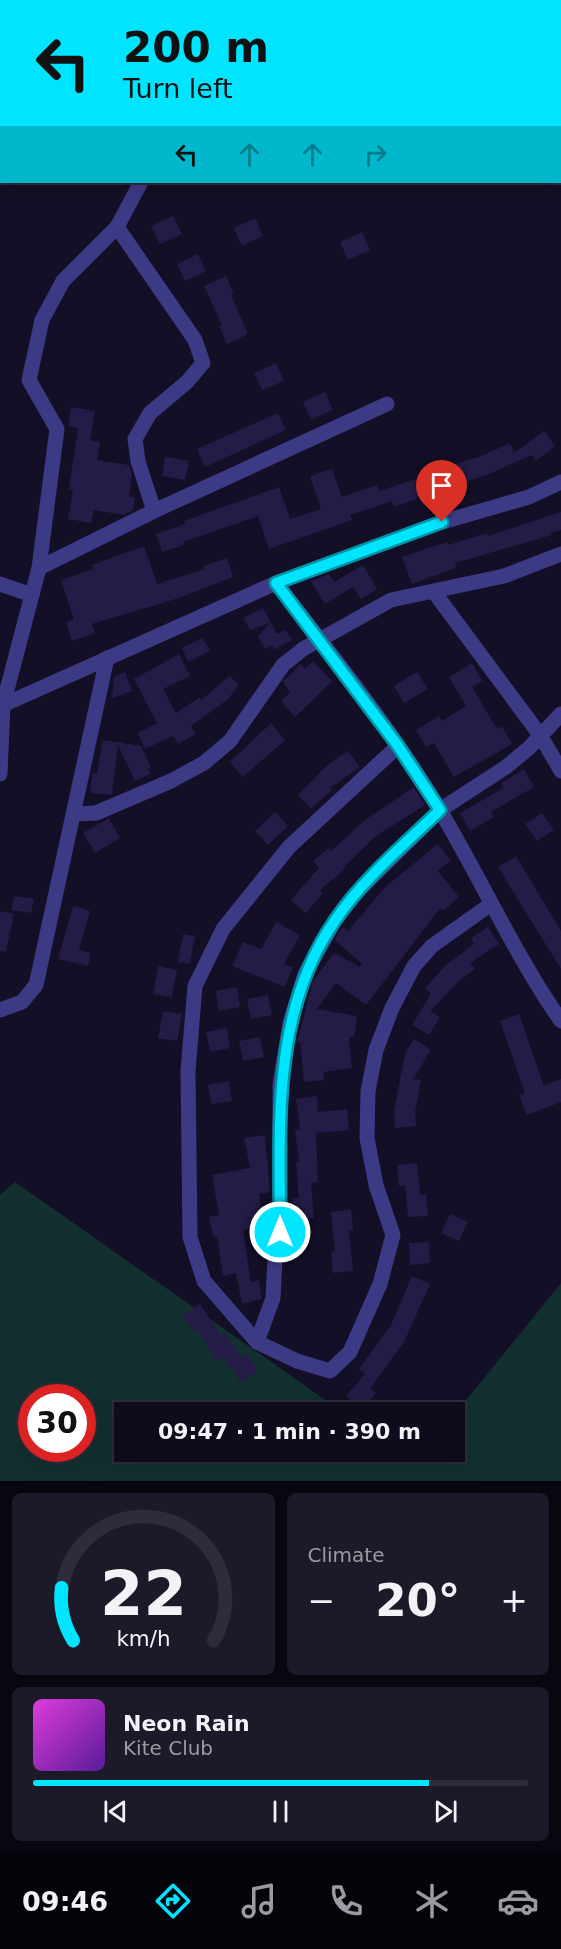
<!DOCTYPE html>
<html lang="en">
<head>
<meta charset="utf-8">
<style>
	:root { --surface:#0e0b1c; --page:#1c1929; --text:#f1f3f6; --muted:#9b9ba3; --line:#2e2b3b; --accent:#00e5ff }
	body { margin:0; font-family:"DejaVu Sans",sans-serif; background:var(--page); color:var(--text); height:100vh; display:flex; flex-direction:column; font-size:22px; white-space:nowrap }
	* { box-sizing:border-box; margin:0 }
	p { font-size:20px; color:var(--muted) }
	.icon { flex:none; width:33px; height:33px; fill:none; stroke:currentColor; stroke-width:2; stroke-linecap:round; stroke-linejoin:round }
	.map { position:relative; height:1481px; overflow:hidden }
	.panel { display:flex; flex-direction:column; gap:12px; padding:12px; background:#08060f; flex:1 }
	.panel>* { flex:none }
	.banner { position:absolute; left:0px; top:0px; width:561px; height:183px; box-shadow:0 6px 24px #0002,0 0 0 2px var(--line); background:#00e5ff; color:#111; overflow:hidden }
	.speed { position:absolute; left:18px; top:1384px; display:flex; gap:12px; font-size:30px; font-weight:700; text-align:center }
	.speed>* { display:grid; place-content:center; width:78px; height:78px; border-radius:50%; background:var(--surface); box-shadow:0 6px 24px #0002,0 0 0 2px var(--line); line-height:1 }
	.speed .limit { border:9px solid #d22; background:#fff; color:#111 }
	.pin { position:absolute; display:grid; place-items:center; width:51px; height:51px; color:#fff; margin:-62px -26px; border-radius:50% 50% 50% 0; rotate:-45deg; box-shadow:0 0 6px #0007 }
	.pin .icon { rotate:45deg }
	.me { position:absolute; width:66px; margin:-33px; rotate:0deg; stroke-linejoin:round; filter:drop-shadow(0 0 4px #0008) }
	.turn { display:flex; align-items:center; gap:21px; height:126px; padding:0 24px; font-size:27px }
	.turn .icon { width:78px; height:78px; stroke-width:2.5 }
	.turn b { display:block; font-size:42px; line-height:51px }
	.lanes { display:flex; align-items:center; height:57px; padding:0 24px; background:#0003; justify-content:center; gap:30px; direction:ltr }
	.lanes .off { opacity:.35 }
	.big { font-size:45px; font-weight:700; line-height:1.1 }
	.panel .widget { flex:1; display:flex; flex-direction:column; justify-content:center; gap:9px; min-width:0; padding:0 21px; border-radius:9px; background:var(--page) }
	.panel .dial { align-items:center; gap:0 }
	.dial svg { height:156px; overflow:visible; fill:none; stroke:var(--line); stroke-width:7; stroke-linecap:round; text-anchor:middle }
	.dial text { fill:var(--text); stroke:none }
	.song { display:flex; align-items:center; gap:18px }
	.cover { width:72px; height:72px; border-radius:9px; background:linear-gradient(135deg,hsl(300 70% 55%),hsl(270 70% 35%)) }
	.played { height:6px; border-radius:3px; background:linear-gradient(90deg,var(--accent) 80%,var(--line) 80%) }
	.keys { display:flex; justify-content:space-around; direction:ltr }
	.heat { display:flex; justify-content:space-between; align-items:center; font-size:33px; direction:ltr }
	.panel .tiles { flex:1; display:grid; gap:12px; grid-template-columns:1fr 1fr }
	.widget:last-child { grid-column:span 2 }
	.trip { position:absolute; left:114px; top:1402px; width:351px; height:60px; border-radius:0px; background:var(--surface); box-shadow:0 6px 24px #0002,0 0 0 2px var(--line); font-weight:700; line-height:60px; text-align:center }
	.menu { display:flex; height:96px; justify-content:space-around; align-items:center; background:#06040b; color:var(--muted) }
	.menu .icon { width:42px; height:42px }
	.menu .on { color:var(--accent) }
	.menu b { font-size:27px; color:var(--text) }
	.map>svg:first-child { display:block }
</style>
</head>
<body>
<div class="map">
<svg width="561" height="1481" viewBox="0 0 561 1481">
	<rect width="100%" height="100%" fill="#130f26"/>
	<path fill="#12302f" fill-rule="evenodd" d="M15 1182 344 1413H124V1452H400L415 1463 424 1452H454L455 1414 561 1283V1481H0V1195ZM32 1398H82V1449H32Z"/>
	<g fill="#241b47">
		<polygon points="173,216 182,234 160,244 151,226"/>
		<polygon points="255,218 263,236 242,246 234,228"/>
		<polygon points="362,232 370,250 348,260 340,242"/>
		<polygon points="198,254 206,271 185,281 177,264"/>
		<polygon points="226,276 234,294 231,295 248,334 227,344 219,326 222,325 204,286"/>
		<polygon points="276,363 284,381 262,390 254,373"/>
		<polygon points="325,392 333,410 311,420 303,402"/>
		<polygon points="71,407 95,411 90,440 100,442 97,460 129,465 132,475 129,496 135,498 133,510 124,515 94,510 91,523 68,519 73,490 69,489 78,428 68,426"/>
		<polygon points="278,413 286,430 205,467 197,449"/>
		<polygon points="544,431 555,446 536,461 532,455 489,474 416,497 417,499 394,507 392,501 350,515 352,520 269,549 258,516 183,542 184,545 162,552 156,534 185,524 184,521 279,487 290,519 321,509 310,476 332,469 342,497 377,485 379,491 422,477 421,474 479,457 510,443 514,453"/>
		<polygon points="165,457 189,461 185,480 162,476"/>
		<polygon points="561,512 561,530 551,533 552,535 455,563 456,568 412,584 402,557 447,542 448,545 487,533 488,536"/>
		<polygon points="144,546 157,584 205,569 204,566 227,558 233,577 179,598 92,624 95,633 72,641 66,622 74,620 61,580 94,569 92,565"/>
		<polygon points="363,565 377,589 361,599 353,587 325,604 311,581 329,574 334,582"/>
		<polygon points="263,608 277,634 286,630 292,640 274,650 272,645 265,649 258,636 270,623 250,630 243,618"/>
		<polygon points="203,638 210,651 188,662 182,648"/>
		<polygon points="179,654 190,676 163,689 176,713 200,697 201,700 230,676 239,685 227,700 191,726 196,734 178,744 173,736 145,749 138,733 157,723 134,679"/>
		<polygon points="313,661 332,681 295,717 281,701 290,693 283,681 301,664 305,669"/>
		<polygon points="472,663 482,681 472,687 497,729 502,726 512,744 454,777 434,743 426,747 416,730 439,716 442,721 466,706 449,677"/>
		<polygon points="125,672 132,691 112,698 114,677"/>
		<polygon points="417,672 428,689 404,703 394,686"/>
		<polygon points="271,723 285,740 243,777 230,762"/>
		<polygon points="103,740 141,746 151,767 148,769 150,774 135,781 118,745 112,795 90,793 92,773 97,774"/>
		<polygon points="348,751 360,767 330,788 332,790 311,809 298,795 326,766"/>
		<polygon points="524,769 534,787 491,812 494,817 470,831 460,813 503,788 501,783"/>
		<polygon points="414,787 425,805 376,836 344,867 345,869 320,890 323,893 306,913 291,900 319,868 313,861 329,848 331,851 365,820"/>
		<polygon points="275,812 288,826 268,845 255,831"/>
		<polygon points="542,813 554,830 537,841 525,824"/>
		<polygon points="109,818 120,838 95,853 83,833"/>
		<polygon points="438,844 451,860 438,871 459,897 443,911 440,908 366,1005 336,983 317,1009 357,1016 354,1037 349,1037 352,1068 323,1072 324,1080 304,1082 300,1042 297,1042 313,981 334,953 360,967 362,964 335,940 338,934 343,927 348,931 385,887"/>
		<polygon points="516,856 561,931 561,969 498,867"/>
		<polygon points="14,896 34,899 31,913 11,910"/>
		<polygon points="73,906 90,911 79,950 91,953 88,966 58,959"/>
		<polygon points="0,911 14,914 6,952 0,951"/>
		<polygon points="276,922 300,935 284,964 293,967 285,987 232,966 243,942 261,949"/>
		<polygon points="488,927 499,944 470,963 475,969 461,979 430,1011 440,1017 429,1035 412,1025 431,994 425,988 446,965 474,944 471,938"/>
		<polygon points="183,934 195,936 190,964 178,962"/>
		<polygon points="158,966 177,970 172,997 153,994"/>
		<polygon points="237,987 240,1007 219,1011 216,991"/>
		<polygon points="268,995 272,1015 251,1019 247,999"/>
		<polygon points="163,1011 182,1014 177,1041 158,1038"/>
		<polygon points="519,1014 544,1086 561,1079 561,1102 527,1115 519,1095 525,1093 500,1021"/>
		<polygon points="227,1028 230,1048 210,1052 206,1032"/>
		<polygon points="260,1037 264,1057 243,1061 239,1041"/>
		<polygon points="414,1039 431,1050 413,1079 421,1080 415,1112 416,1126 395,1128 394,1112 405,1053"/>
		<polygon points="229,1081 232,1101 211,1104 208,1085"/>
		<polygon points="317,1096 318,1112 347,1109 349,1130 316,1133 318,1182 311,1183 314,1218 294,1220 292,1198 299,1198 296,1163 299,1162 295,1130 300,1130 296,1099"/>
		<polygon points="265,1135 270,1192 259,1194 264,1226 243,1230 251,1282 259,1280 262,1299 242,1304 236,1273 223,1276 217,1236 213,1237 209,1217 219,1215 212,1175 250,1168 244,1138"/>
		<polygon points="417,1163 420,1195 426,1194 428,1216 408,1217 405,1185 399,1186 397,1165"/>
		<polygon points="351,1209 353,1230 349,1231 353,1271 333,1273 331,1252 335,1251 331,1212"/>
		<polygon points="450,1214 468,1222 459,1241 441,1233"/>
		<polygon points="429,1242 430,1263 410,1265 409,1243"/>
		<polygon points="412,1276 430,1284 404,1342 370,1388 376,1393 362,1409 346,1396 365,1374 359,1369 391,1325"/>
		<polygon points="200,1304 221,1336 225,1333 241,1358 247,1354 258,1371 241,1383 224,1358 218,1362 197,1330 194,1332 182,1315"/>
	</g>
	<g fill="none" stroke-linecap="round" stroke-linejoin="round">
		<g stroke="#3d3a85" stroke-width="15">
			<polyline points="166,0 166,2"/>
			<polyline points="243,0 244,2"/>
			<polyline points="560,86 561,86"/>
			<polyline points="117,227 195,340 203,363 187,382 150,413 135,439 138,461 154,511"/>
			<polyline points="39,568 154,511 387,404"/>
			<path d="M276 583C333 657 393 731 441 812 482 881 515 955 561 1021"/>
			<polyline points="0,584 32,595"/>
			<polyline points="434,592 540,735 561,771"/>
			<polyline points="3,705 276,583 442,522 529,497 561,482"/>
			<polyline points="398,746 289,847 223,929 195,986 188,1071 190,1237 204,1281 257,1342 297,1361 330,1371 350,1352 380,1284 393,1235 376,1185 367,1138 368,1091 376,1050 392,1008 414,966 432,946 491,904"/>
			<polyline points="0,774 3,705 39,568 57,429 29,380 42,320 63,281 117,227 141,182"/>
			<polyline points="74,814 96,813 171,781 204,763 230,741 283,665 303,649 391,600 504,576 561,554"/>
			<polyline points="0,1010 22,1002 36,985 107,658"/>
			<polyline points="257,1342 273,1298 275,1259 280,1232 280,1084 290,1023 305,974 335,920 357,892 440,810 506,767 529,748 561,714"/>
		</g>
	</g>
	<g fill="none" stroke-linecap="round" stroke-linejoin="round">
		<defs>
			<path id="route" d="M280 1232C280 1124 271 1011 336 919 364 878 404 845 440 810L398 746 276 583 442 522"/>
		</defs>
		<use href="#route" stroke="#0095a6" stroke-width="15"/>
		<use href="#route" stroke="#00e5ff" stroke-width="10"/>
	</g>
</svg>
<div class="speed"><div class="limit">30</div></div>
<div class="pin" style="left:442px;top:522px;background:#d93025"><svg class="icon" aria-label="arrive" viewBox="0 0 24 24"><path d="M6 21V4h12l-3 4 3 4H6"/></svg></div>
<svg class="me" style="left:280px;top:1232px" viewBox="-20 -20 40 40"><circle r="17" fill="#00e5ff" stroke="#fff" stroke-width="3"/><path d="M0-11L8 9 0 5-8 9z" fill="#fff"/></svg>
<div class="trip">09:47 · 1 min · 390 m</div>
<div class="banner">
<div class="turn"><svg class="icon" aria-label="left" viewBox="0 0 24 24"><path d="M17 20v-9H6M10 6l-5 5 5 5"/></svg><div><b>200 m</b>Turn left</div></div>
<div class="lanes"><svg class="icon" aria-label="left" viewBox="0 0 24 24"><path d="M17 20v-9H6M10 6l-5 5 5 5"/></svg><svg class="icon off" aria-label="ahead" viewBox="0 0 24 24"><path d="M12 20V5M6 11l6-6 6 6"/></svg><svg class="icon off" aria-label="ahead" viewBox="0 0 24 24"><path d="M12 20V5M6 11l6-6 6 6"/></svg><svg class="icon off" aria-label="right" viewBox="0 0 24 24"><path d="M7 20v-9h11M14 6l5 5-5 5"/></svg></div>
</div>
</div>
<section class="panel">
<div class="tiles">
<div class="widget dial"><svg viewBox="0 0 100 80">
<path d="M14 69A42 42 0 1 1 86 69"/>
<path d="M14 69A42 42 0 0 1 8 42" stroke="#00e5ff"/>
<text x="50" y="56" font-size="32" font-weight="700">22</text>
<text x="50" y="72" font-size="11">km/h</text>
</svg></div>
<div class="widget"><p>Climate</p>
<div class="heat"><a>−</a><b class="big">20°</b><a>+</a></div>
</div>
<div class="widget">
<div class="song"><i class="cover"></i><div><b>Neon Rain</b><p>Kite Club</p></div></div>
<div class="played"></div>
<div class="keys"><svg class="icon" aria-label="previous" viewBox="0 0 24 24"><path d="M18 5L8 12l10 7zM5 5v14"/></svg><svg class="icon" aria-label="pause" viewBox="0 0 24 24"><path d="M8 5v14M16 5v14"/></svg><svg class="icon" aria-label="next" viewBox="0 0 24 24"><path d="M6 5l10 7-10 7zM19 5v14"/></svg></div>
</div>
</div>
</section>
<nav class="menu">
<b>09:46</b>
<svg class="icon on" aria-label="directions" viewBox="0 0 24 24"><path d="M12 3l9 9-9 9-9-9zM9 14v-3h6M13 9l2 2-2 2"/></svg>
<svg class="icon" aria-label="music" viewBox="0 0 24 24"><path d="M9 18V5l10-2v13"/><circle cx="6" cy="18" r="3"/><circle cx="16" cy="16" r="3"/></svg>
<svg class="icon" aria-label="phone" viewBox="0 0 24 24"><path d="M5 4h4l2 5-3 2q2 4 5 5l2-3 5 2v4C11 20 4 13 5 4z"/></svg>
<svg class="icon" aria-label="climate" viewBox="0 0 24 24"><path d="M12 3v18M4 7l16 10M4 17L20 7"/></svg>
<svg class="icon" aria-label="car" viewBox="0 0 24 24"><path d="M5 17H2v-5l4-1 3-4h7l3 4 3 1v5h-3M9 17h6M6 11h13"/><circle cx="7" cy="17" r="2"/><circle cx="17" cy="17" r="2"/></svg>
</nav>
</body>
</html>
